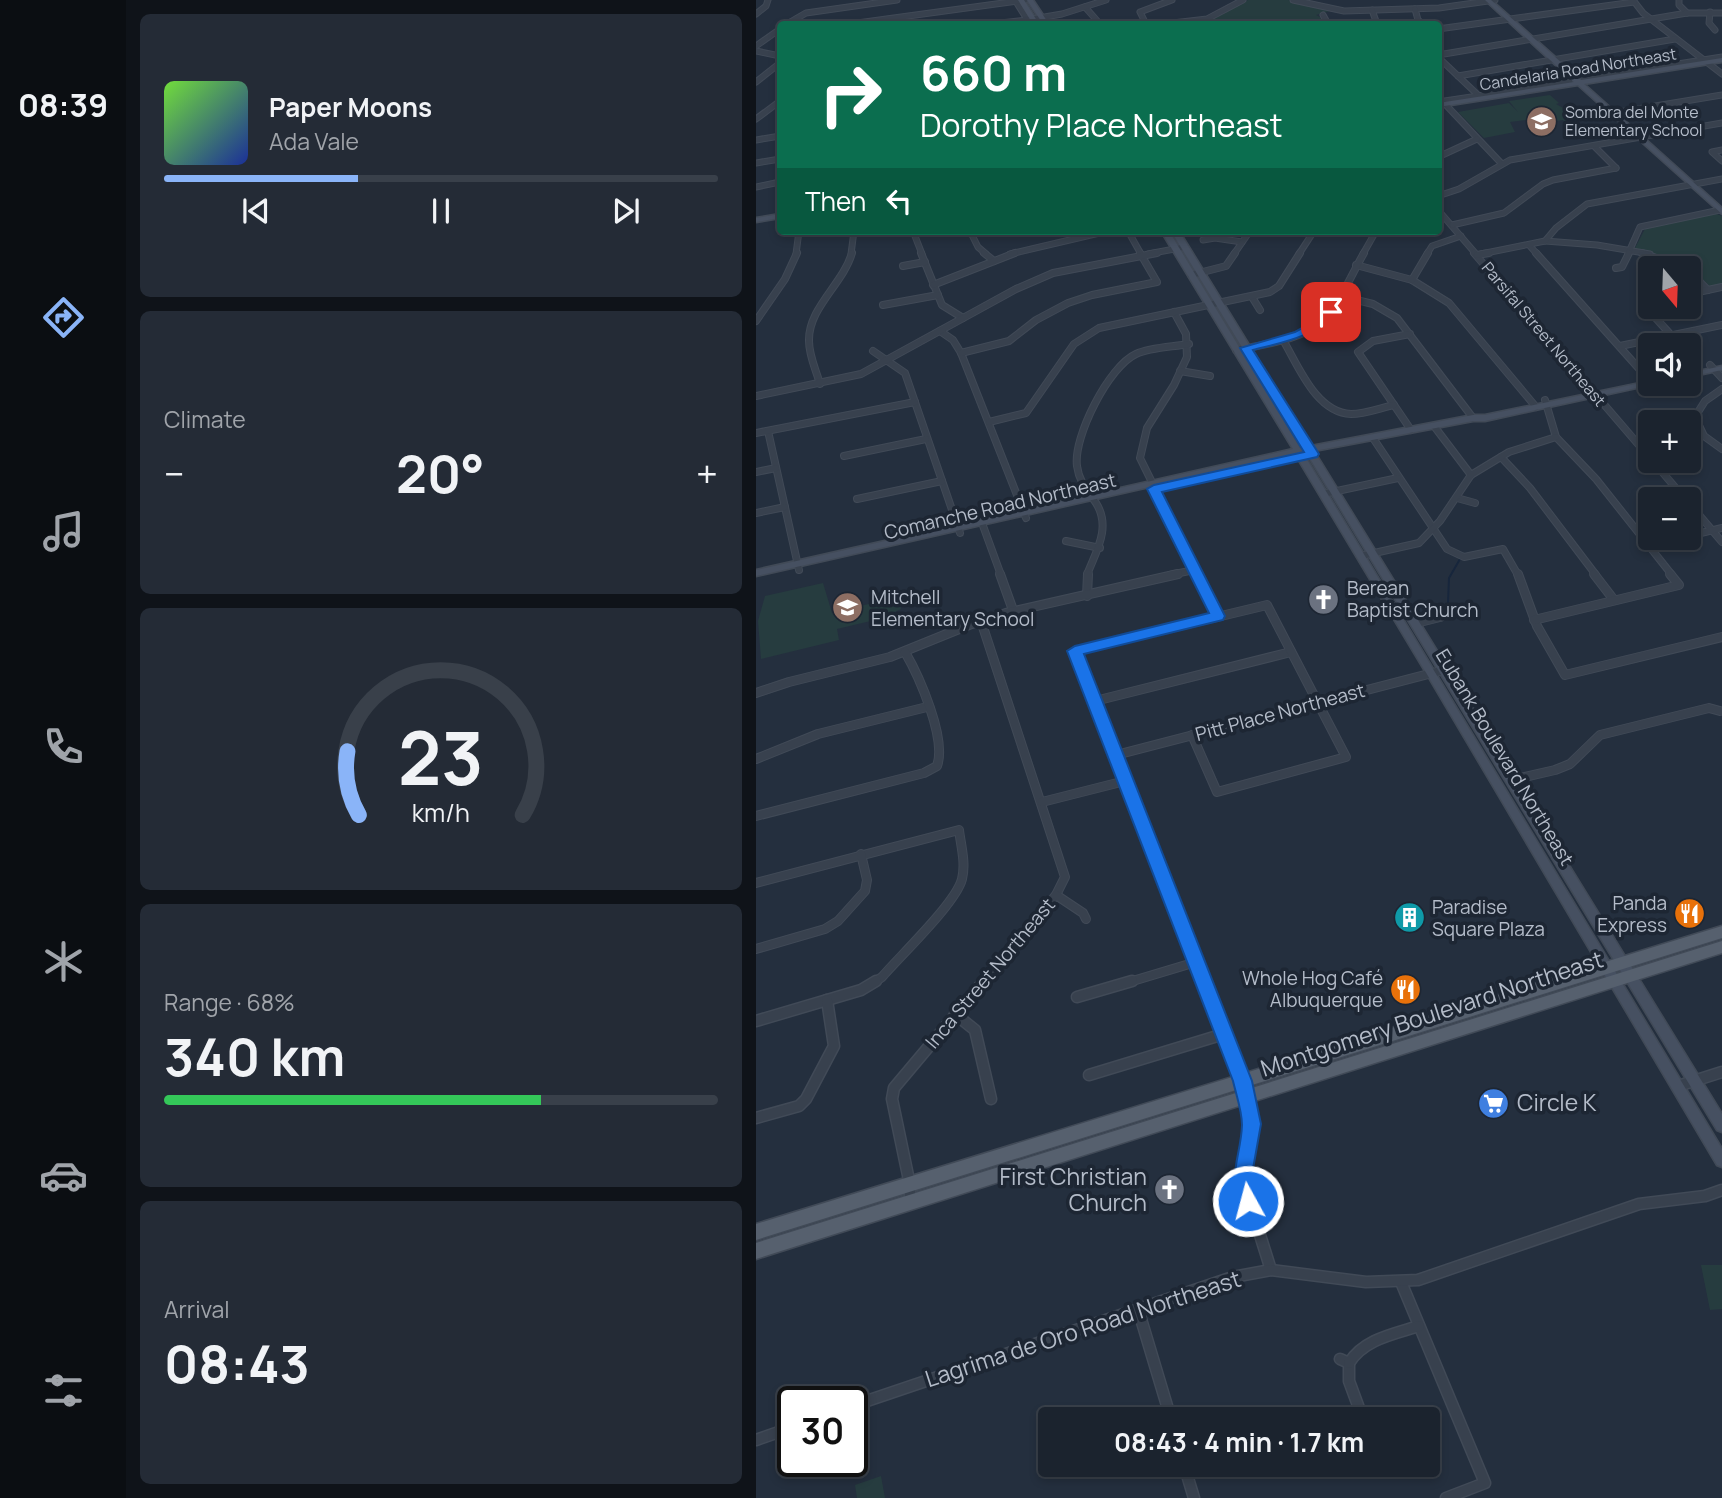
<!DOCTYPE html>
<html lang="en">
<head>
<meta charset="utf-8">
<style>
	:root { --surface:#1b232e; --page:#242b36; --text:#f1f3f6; --muted:#a0a4aa; --line:#39404a; --accent:#8ab4f8 }
	body { margin:0; font-family:Manrope,sans-serif; background:var(--page); color:var(--text); height:100vh; display:flex; flex-direction:column; font-size:26px; white-space:nowrap }
	* { box-sizing:border-box; margin:0 }
	p { font-size:23px; color:var(--muted) }
	.icon { flex:none; width:38px; height:38px; fill:none; stroke:currentColor; stroke-width:2; stroke-linecap:round; stroke-linejoin:round }
	.map { position:relative; flex:1; overflow:hidden }
	.panel { display:flex; flex-direction:column; gap:14px; padding:14px; background:#0f1319; width:630px }
	.panel>* { flex:none }
	.banner { position:absolute; left:21px; top:21px; width:665px; height:214px; border-radius:7px; box-shadow:0 4px 10px #0003,0 0 0 2px var(--line); background:#0b6e4f; color:#fff; overflow:hidden }
	.needle { width:46px; rotate:161deg }
	.controls { position:absolute; left:882px; top:256px; display:grid; gap:14px }
	.controls a { display:grid; place-items:center; width:63px; height:63px; border-radius:7px; background:var(--surface); box-shadow:0 4px 10px #0003,0 0 0 2px var(--line); font-size:35px }
	.speed { position:absolute; left:21px; top:1386px; display:flex; gap:14px; font-size:35px; font-weight:700; text-align:center }
	.speed>* { display:grid; place-content:center; width:91px; height:91px; border-radius:50%; background:var(--surface); box-shadow:0 4px 10px #0003,0 0 0 2px var(--line); line-height:1 }
	.speed .limit { border:4px solid #111; border-radius:10px; background:#fff; color:#111 }
	.pin { position:absolute; display:grid; place-items:center; width:60px; height:60px; color:#fff; margin:-30px; border-radius:14px; box-shadow:0 4px 10px #0006 }
	.me { position:absolute; width:77px; margin:-38px; rotate:353deg; stroke-linejoin:round; filter:drop-shadow(0 0 5px #0008) }
	.turn { display:flex; align-items:center; gap:24px; height:147px; padding:0 28px; font-size:32px }
	.turn .icon { width:91px; height:91px; stroke-width:2.5 }
	.turn b { display:block; font-size:49px; line-height:60px }
	.then { display:flex; align-items:center; height:66px; padding:0 28px; background:#0003; gap:14px; font-size:26px }
	.big { font-size:52px; font-weight:700; line-height:1.1 }
	.panel .tile { flex:1; display:flex; flex-direction:column; justify-content:center; gap:10px; min-width:0; padding:0 24px; border-radius:10px; background:var(--page) }
	.panel .dial { align-items:center; gap:0 }
	.dial svg { height:182px; overflow:visible; fill:none; stroke:var(--line); stroke-width:7; stroke-linecap:round; text-anchor:middle }
	.dial text { fill:var(--text); stroke:none }
	.song { display:flex; align-items:center; gap:21px }
	.cover { width:84px; height:84px; border-radius:10px; background:linear-gradient(135deg,hsl(100 70% 55%),hsl(230 70% 35%)) }
	.played { height:7px; border-radius:4px; background:linear-gradient(90deg,var(--accent) 35%,var(--line) 35%) }
	.keys { display:flex; justify-content:space-around; direction:ltr }
	.heat { display:flex; justify-content:space-between; align-items:center; font-size:38px; direction:ltr }
	.charge { height:10px; border-radius:5px; background:linear-gradient(90deg,#34c759 68%,var(--line) 0) }
	.trip { position:absolute; left:282px; top:1407px; width:402px; height:70px; border-radius:7px; background:var(--surface); box-shadow:0 4px 10px #0003,0 0 0 2px var(--line); font-weight:700; line-height:70px; text-align:center }
	main { display:flex; flex:1; min-height:0 }
	.tabs { display:flex; flex-direction:column; width:126px; justify-content:space-around; align-items:center; background:#0b0e12; color:var(--muted) }
	.tabs .icon { width:49px; height:49px }
	.tabs .current { color:var(--accent) }
	.tabs b { font-size:32px; color:var(--text) }
	.map>svg:first-child { display:block }
</style>
</head>
<body>
<main>
<nav class="tabs">
<b>08:39</b>
<svg class="icon current" aria-label="directions" viewBox="0 0 24 24"><path d="M12 3l9 9-9 9-9-9zM9 14v-3h6M13 9l2 2-2 2"/></svg>
<svg class="icon" aria-label="music" viewBox="0 0 24 24"><path d="M9 18V5l10-2v13"/><circle cx="6" cy="18" r="3"/><circle cx="16" cy="16" r="3"/></svg>
<svg class="icon" aria-label="phone" viewBox="0 0 24 24"><path d="M5 4h4l2 5-3 2q2 4 5 5l2-3 5 2v4C11 20 4 13 5 4z"/></svg>
<svg class="icon" aria-label="climate" viewBox="0 0 24 24"><path d="M12 3v18M4 7l16 10M4 17L20 7"/></svg>
<svg class="icon" aria-label="car" viewBox="0 0 24 24"><path d="M5 17H2v-5l4-1 3-4h7l3 4 3 1v5h-3M9 17h6M6 11h13"/><circle cx="7" cy="17" r="2"/><circle cx="17" cy="17" r="2"/></svg>
<svg class="icon" aria-label="filters" viewBox="0 0 24 24"><path d="M4 7h16M4 17h16"/><circle cx="9" cy="7" r="2"/><circle cx="15" cy="17" r="2"/></svg>
</nav>
<section class="panel">
<div class="tile">
<div class="song"><i class="cover"></i><div><b>Paper Moons</b><p>Ada Vale</p></div></div>
<div class="played"></div>
<div class="keys"><svg class="icon" aria-label="previous" viewBox="0 0 24 24"><path d="M18 5L8 12l10 7zM5 5v14"/></svg><svg class="icon" aria-label="pause" viewBox="0 0 24 24"><path d="M8 5v14M16 5v14"/></svg><svg class="icon" aria-label="next" viewBox="0 0 24 24"><path d="M6 5l10 7-10 7zM19 5v14"/></svg></div>
</div>
<div class="tile"><p>Climate</p>
<div class="heat"><a>−</a><b class="big">20°</b><a>+</a></div>
</div>
<div class="tile dial"><svg viewBox="0 0 100 80">
<path d="M14 69A42 42 0 1 1 86 69"/>
<path d="M14 69A42 42 0 0 1 9 41" stroke="#8ab4f8"/>
<text x="50" y="56" font-size="32" font-weight="700">23</text>
<text x="50" y="72" font-size="11">km/h</text>
</svg></div>
<div class="tile"><p>Range · 68%</p><b class="big">340 km</b><div class="charge"></div></div>
<div class="tile"><p>Arrival</p><b class="big">08:43</b></div>
</section>
<div class="map">
<svg width="966" height="1498" viewBox="0 0 966 1498">
	<rect width="100%" height="100%" fill="#242f3e"/>
	<g fill="#263c3f">
		<polygon points="492,0 532,0 574,11 560,15 568,19 570,24 463,24 457,19"/>
		<polygon points="794,95 803,103 800,104 816,113 810,119 822,122 811,124 807,120 774,125 770,120 754,122 759,132 728,138 702,112 753,103 762,112 753,101"/>
		<path d="M958 213 966 216V285L955 287C927 261 919 259 882 251L879 248 889 229 897 225Z"/>
		<polygon points="67,583 76,613 141,597 145,609 123,619 81,629 83,640 5,659 2,621 9,596"/>
		<polygon points="945,1265 966,1265 966,1309 954,1310"/>
		<polygon points="125,1476 129,1498 101,1498 99,1485"/>
	</g>
	<g fill="none" stroke-linecap="round" stroke-linejoin="round">
		<polyline stroke="#17263c" stroke-width="2" points="692,603 693,578 704,559"/>
		<defs>
			<g id="street-far3">
				<polyline points="259,0 274,24"/>
				<polyline points="537,0 588,11 683,8 739,0"/>
				<polyline points="877,0 887,13 966,74"/>
				<polyline points="923,0 923,5 931,13"/>
				<polyline points="329,7 344,24"/>
				<polyline points="659,9 662,20 667,24"/>
				<polyline points="616,10 621,24"/>
				<polyline points="954,12 953,23 959,30"/>
				<polyline points="0,14 10,6 12,0"/>
				<polyline points="567,15 572,24"/>
				<polyline points="277,19 306,14 350,0"/>
				<polyline points="31,24 50,13 141,0"/>
				<polyline points="94,24 269,0"/>
				<polyline points="236,24 271,20"/>
				<polyline points="390,24 384,12 416,0"/>
				<polyline points="408,24 451,19 487,0"/>
				<polyline points="682,29 878,2"/>
				<polyline points="0,46 24,29"/>
				<polyline points="0,51 24,56"/>
				<polyline points="682,55 931,13 966,13"/>
				<polyline points="682,57 723,96"/>
				<polyline points="702,76 919,39"/>
				<polyline points="827,79 966,57"/>
				<polyline points="0,82 24,63"/>
				<polyline points="682,102 814,82"/>
				<polyline points="689,104 745,163"/>
				<polyline points="857,113 966,95"/>
				<polyline points="0,119 24,101"/>
				<polyline points="0,140 24,136"/>
				<polyline points="838,146 860,168"/>
				<polyline points="966,150 956,152 966,161"/>
				<polyline points="682,157 721,139"/>
				<polyline points="22,159 24,170"/>
				<polyline points="0,163 24,159"/>
				<polyline points="0,187 24,182"/>
				<polyline points="682,196 703,189 754,160 966,123"/>
				<polyline points="682,210 720,254"/>
				<polyline points="696,225 748,213 787,184 797,180 860,168"/>
				<polyline points="157,231 166,254"/>
				<polyline points="214,231 222,247 230,254"/>
				<polyline points="372,231 385,254"/>
				<polyline points="447,240 459,238 486,242"/>
				<polyline points="789,241 841,245 894,254"/>
				<polyline points="773,245 781,254"/>
				<polyline points="40,254 43,231"/>
				<polyline points="95,254 98,231"/>
				<polyline points="254,254 352,231"/>
				<polyline points="392,254 429,247"/>
				<polyline points="478,254 494,231"/>
				<polyline points="543,254 558,231"/>
				<polyline points="607,254 620,231"/>
				<polyline points="671,254 676,246 705,236"/>
				<polyline points="725,254 789,241 800,228 831,204 966,179"/>
				<polyline points="872,254 884,227 964,210"/>
			</g>
			<g id="street-far2">
				<polyline points="165,253 186,305 207,318"/>
				<polyline points="228,253 238,261"/>
				<polyline points="718,253 894,458"/>
				<polyline points="780,253 894,381"/>
				<polyline points="886,253 929,268"/>
				<polyline points="721,255 733,253"/>
				<polyline points="600,265 656,280 693,303 780,407"/>
				<polyline points="147,266 169,262"/>
				<polyline points="860,268 866,267 873,253"/>
				<polyline points="933,271 952,290"/>
				<polyline points="435,275 470,266 479,253"/>
				<polyline points="656,280 672,253"/>
				<polyline points="177,285 259,253"/>
				<polyline points="933,294 966,287"/>
				<polyline points="584,296 617,304 641,318 717,418"/>
				<polyline points="496,297 504,310"/>
				<polyline points="887,304 915,335"/>
				<polyline points="127,305 182,295"/>
				<polyline points="418,312 430,334 431,357 418,385 391,428 384,458 442,575"/>
				<polyline points="0,321 29,279 41,253"/>
				<polyline points="184,331 197,340 205,353 270,518"/>
				<polyline points="654,334 617,341 602,352 655,430"/>
				<path d="M527 340C542 365 560 413 595 414 609 414 624 408 638 405"/>
				<polyline points="864,346 966,325"/>
				<path d="M480 350C512 344 555 339 576 311 588 293 597 272 608 253"/>
				<polyline points="117,351 149,373 204,533"/>
				<polyline points="205,353 253,341 280,320 312,303 336,295 401,282 384,253"/>
				<polyline points="954,365 966,378"/>
				<polyline points="424,371 454,376"/>
				<path d="M64 384C60 370 53 356 53 341 52 308 87 284 96 253"/>
				<polyline points="966,389 949,401 939,417 948,436 966,449"/>
				<polyline points="0,396 105,374 260,289 297,273 401,253"/>
				<polyline points="789,400 800,437 840,479 916,575"/>
				<polyline points="233,422 270,413 318,344 343,328 514,292 523,286 544,253"/>
				<polyline points="678,426 715,475"/>
				<polyline points="12,431 43,570"/>
				<polyline points="0,433 159,402"/>
				<polyline points="617,438 691,549 708,557 747,549 762,575"/>
				<polyline points="881,442 894,439"/>
				<polyline points="88,456 170,439"/>
				<polyline points="745,457 774,488 840,575"/>
				<polyline points="896,460 929,499"/>
				<polyline points="0,472 20,468"/>
				<polyline points="567,494 642,478"/>
				<polyline points="701,498 719,503"/>
				<polyline points="101,499 186,481"/>
				<polyline points="933,503 966,542"/>
				<polyline points="0,513 29,507"/>
				<polyline points="226,523 245,575"/>
				<polyline points="933,536 966,528"/>
				<polyline points="310,541 344,548"/>
				<polyline points="893,546 928,537"/>
				<polyline points="605,556 663,543 684,521 715,475 753,452 800,437"/>
				<path d="M331 575C339 553 356 528 340 503 332 491 323 482 321 466 317 437 353 366 380 354 395 347 417 347 433 344"/>
				<polyline points="414,575 438,570"/>
			</g>
			<g id="street-far1">
				<polyline points="244,574 258,613"/>
				<polyline points="441,574 462,616"/>
				<polyline points="762,574 781,626 809,675 966,637"/>
				<polyline points="838,574 858,600"/>
				<polyline points="331,596 332,574"/>
				<polyline points="778,620 923,585 914,574"/>
				<polyline points="225,621 309,877 300,895 226,983"/>
				<polyline points="660,623 684,617 693,611"/>
				<polyline points="0,693 33,682 134,657 213,625 250,613 422,574"/>
				<polyline points="339,701 535,652"/>
				<polyline points="436,735 461,792 590,757 511,605 319,651 449,983"/>
				<polyline points="360,755 688,670"/>
				<polyline points="0,759 62,734 171,707"/>
				<polyline points="756,780 799,770 814,764 844,735 953,708 964,711"/>
				<polyline points="286,802 369,781"/>
				<path d="M0 816 168 773 181 766C191 739 163 676 149 652"/>
				<path d="M0 883 203 830C205 846 210 863 206 879 200 903 144 956 126 977L117 983"/>
				<polyline points="300,895 327,913 330,919"/>
				<polyline points="0,949 69,929 82,921 109,891 111,880 105,854"/>
				<polyline points="370,983 440,962"/>
			</g>
			<g id="street">
				<polyline points="448,981 487,1081 496,1124 487,1169 488,1184 515,1270"/>
				<polyline points="321,997 376,981"/>
				<polyline points="199,1014 219,1030 235,1099"/>
				<polyline points="0,1021 105,990 120,981"/>
				<polyline points="333,1075 468,1034"/>
				<polyline points="922,1086 966,1072"/>
				<polyline points="0,1118 43,1106 50,1099 78,1046 71,1000"/>
				<polyline points="154,1203 154,1185 136,1099 138,1088 228,981"/>
				<polyline points="645,1282 729,1483 690,1498"/>
				<polyline points="382,1309 415,1419"/>
				<polyline points="584,1359 593,1363 593,1381 607,1419"/>
				<path d="M593 1363C608 1339 638 1334 663 1326"/>
				<polyline points="96,1406 477,1277 515,1270 610,1282 662,1280 883,1204 949,1196 966,1190"/>
				<polyline points="0,1440 37,1427"/>
				<polyline points="428,1465 438,1498"/>
			</g>
			<g id="secondary">
				<polygon points="262,0 268,0 283,24 277,24"/>
				<polygon points="271,0 277,0 293,24 287,24"/>
				<polygon points="729,0 735,0 825,80 966,58 966,62 828,84 966,208 966,214 822,85 682,107 682,103 818,82"/>
				<polygon points="24,214 24,218 0,222 0,218"/>
				<polygon points="405,231 413,231 544,448 547,447 415,231 423,231 555,446 717,415 729,415 894,381 894,383 898,383 894,385 729,421 717,421 558,451 966,1114 966,1132 961,1130 550,452 547,453 966,1149 966,1167 961,1165 672,676 539,454 0,576 0,570 537,449"/>
				<polygon points="966,366 966,370 933,377 933,373"/>
			</g>
			<g id="primary">
				<polygon points="966,926 966,938 0,1240 0,1224"/>
				<polygon points="966,941 966,953 0,1259 0,1243"/>
			</g>
		</defs>
		<use href="#street-far3" stroke="#414a57" stroke-width="7"/>
		<use href="#street-far2" stroke="#414a57" stroke-width="8"/>
		<use href="#street-far1" stroke="#414a57" stroke-width="10"/>
		<use href="#street" stroke="#414a57" stroke-width="13"/>
		<use href="#secondary" stroke="#414a57" stroke-width="3"/>
		<use href="#primary" stroke="#414a57" stroke-width="3"/>
		<use href="#street-far3" stroke="#38414e" stroke-width="5"/>
		<use href="#street-far2" stroke="#38414e" stroke-width="6"/>
		<use href="#street-far1" stroke="#38414e" stroke-width="8"/>
		<use href="#street" stroke="#38414e" stroke-width="10"/>
		<use href="#secondary" fill="#465061" fill-rule="evenodd"/>
		<use href="#primary" fill="#56606e" fill-rule="evenodd"/>
	</g>
	<path fill="#1a73e8" stroke="#114b97" stroke-width="2" d="M570 309 580 312C559 337 528 342 497 350L563 454 561 457 406 492 469 616 467 620 328 654 496 1081 505 1124 497 1169 502 1201 499 1207 492 1210 485 1207C471 1175 485 1156 486 1125 486 1111 480 1094 477 1081L311 651 319 646 453 613 391 489 398 485 548 452 484 348 539 332 559 321Z"/>
	<defs>
		<symbol id="school-disc" viewBox="-11 -11 22 22"><circle r="9.5" fill="#8d6e63" stroke="#1d2633"/><path d="M0-5L7-2L0 1L-7-2ZM-4 1L0 2.5L4 1V4Q0 6-4 4Z" fill="#fff"/></symbol>
		<symbol id="church-disc" viewBox="-11 -11 22 22"><circle r="9.5" fill="#6b7280" stroke="#1d2633"/><path d="M-1.2-6h2.4v3.5h3.3v2.4h-3.3V6h-2.4V-.1h-3.3v-2.4h3.3Z" fill="#fff"/></symbol>
		<symbol id="restaurant-disc" viewBox="-11 -11 22 22"><circle r="9.5" fill="#e8710a" stroke="#1d2633"/><path d="M-5-6h1v4h1v-4h1v4h1v-4h1v5L-1.5 .5V6h-2V.5L-5-1ZM5-6V6H3V1.5H1.5Q1.5-4 5-6Z" fill="#fff"/></symbol>
		<symbol id="building-disc" viewBox="-11 -11 22 22"><circle r="9.5" fill="#0f9aa8" stroke="#1d2633"/><path d="M-4-6H4V6H1V3H-1V6H-4ZM-2.5-4.3h1.7v1.8h-1.7ZM.8-4.3h1.7v1.8H.8ZM-2.5-1h1.7V.8h-1.7ZM.8-1h1.7V.8H.8Z" fill="#fff"/></symbol>
		<symbol id="supermarket-disc" viewBox="-11 -11 22 22"><circle r="9.5" fill="#3f7fe0" stroke="#1d2633"/><path d="M-6-5.5h2.5l.6 2H6L4.5 2H-2.5L-4.4-4H-6ZM-1.5 3.2a1.3 1.3 0 1 0 .1 0ZM3 3.2a1.3 1.3 0 1 0 .1 0Z" fill="#fff"/></symbol>
	</defs>
	<g fill-rule="evenodd">
		<use href="#school-disc" x="768" y="104" width="35" height="35"/>
		<use href="#church-disc" x="550" y="582" width="35" height="35"/>
		<use href="#school-disc" x="74" y="590" width="35" height="35"/>
		<use href="#restaurant-disc" x="916" y="896" width="35" height="35"/>
		<use href="#building-disc" x="636" y="900" width="35" height="35"/>
		<use href="#restaurant-disc" x="632" y="972" width="35" height="35"/>
		<use href="#supermarket-disc" x="720" y="1086" width="35" height="35"/>
		<use href="#church-disc" x="396" y="1172" width="35" height="35"/>
	</g>
	<g text-anchor="middle" stroke-width="7" stroke-linejoin="round" paint-order="stroke">
		<g font-size="16" fill="#b4bcc9" stroke="#1d2633">
			<text transform="translate(822 69) rotate(-9)" y="6">Candelaria Road Northeast</text>
			<text transform="translate(788 334) rotate(50)" y="6">Parsifal Street Northeast</text>
		</g>
		<g font-size="16" fill="#b4bcc9" stroke="#1d2633" text-anchor="start">
			<text x="809" y="118">Sombra del Monte<tspan x="809" dy="18">Elementary School</tspan></text>
		</g>
		<g font-size="19" fill="#b4bcc9" stroke="#1d2633">
			<text transform="translate(244 506) rotate(-13)" y="7">Comanche Road Northeast</text>
			<text transform="translate(524 712) rotate(-15)" y="7">Pitt Place Northeast</text>
			<text transform="translate(749 757) rotate(59)" y="7">Eubank Boulevard Northeast</text>
			<text transform="translate(234 973) rotate(-50)" y="7">Inca Street Northeast</text>
		</g>
		<g font-size="19" fill="#b4bcc9" stroke="#1d2633" text-anchor="start">
			<text x="591" y="595">Berean<tspan x="591" dy="22">Baptist Church</tspan></text>
			<text x="115" y="604">Mitchell<tspan x="115" dy="22">Elementary School</tspan></text>
			<text x="911" y="910" text-anchor="end">Panda<tspan x="911" dy="22">Express</tspan></text>
			<text x="676" y="914">Paradise<tspan x="676" dy="22">Square Plaza</tspan></text>
			<text x="627" y="985" text-anchor="end">Whole Hog Café<tspan x="627" dy="22">Albuquerque</tspan></text>
		</g>
		<g font-size="23" fill="#b4bcc9" stroke="#1d2633">
			<text transform="translate(676 1014) rotate(-18)" y="8">Montgomery Boulevard Northeast</text>
			<text transform="translate(327 1329) rotate(-18)" y="8">Lagrima de Oro Road Northeast</text>
		</g>
		<g font-size="23" fill="#b4bcc9" stroke="#1d2633" text-anchor="start">
			<text x="761" y="1111">Circle K</text>
			<text x="391" y="1185" text-anchor="end">First Christian<tspan x="391" dy="26">Church</tspan></text>
		</g>
	</g>
</svg>
<div class="controls">
<a><svg class="needle" viewBox="-14 -14 28 28"><path d="M0-13l5 13h-10z" fill="#e53935"/><path d="M0 13l5-13h-10z" fill="#a0a4aa"/></svg></a>
<a><svg class="icon" aria-label="sound" viewBox="0 0 24 24"><path d="M4 9h4l5-4v14l-5-4H4zM17 9q2 3 0 6"/></svg></a>
<a>+</a>
<a>−</a>
</div>
<div class="speed"><div class="limit">30</div></div>
<div class="pin" style="left:575px;top:312px;background:#d93025"><svg class="icon" aria-label="arrive" viewBox="0 0 24 24"><path d="M6 21V4h12l-3 4 3 4H6"/></svg></div>
<svg class="me" style="left:492px;top:1201px" viewBox="-20 -20 40 40"><circle r="17" fill="#1a73e8" stroke="#fff" stroke-width="3"/><path d="M0-11L8 9 0 5-8 9z" fill="#fff"/></svg>
<div class="trip">08:43 · 4 min · 1.7 km</div>
<div class="banner">
<div class="turn"><svg class="icon" aria-label="right" viewBox="0 0 24 24"><path d="M7 20v-9h11M14 6l5 5-5 5"/></svg><div><b>660 m</b>Dorothy Place Northeast</div></div>
<div class="then">Then<svg class="icon" aria-label="left" viewBox="0 0 24 24"><path d="M17 20v-9H6M10 6l-5 5 5 5"/></svg></div>
</div>
</div>
</main>
</body>
</html>
